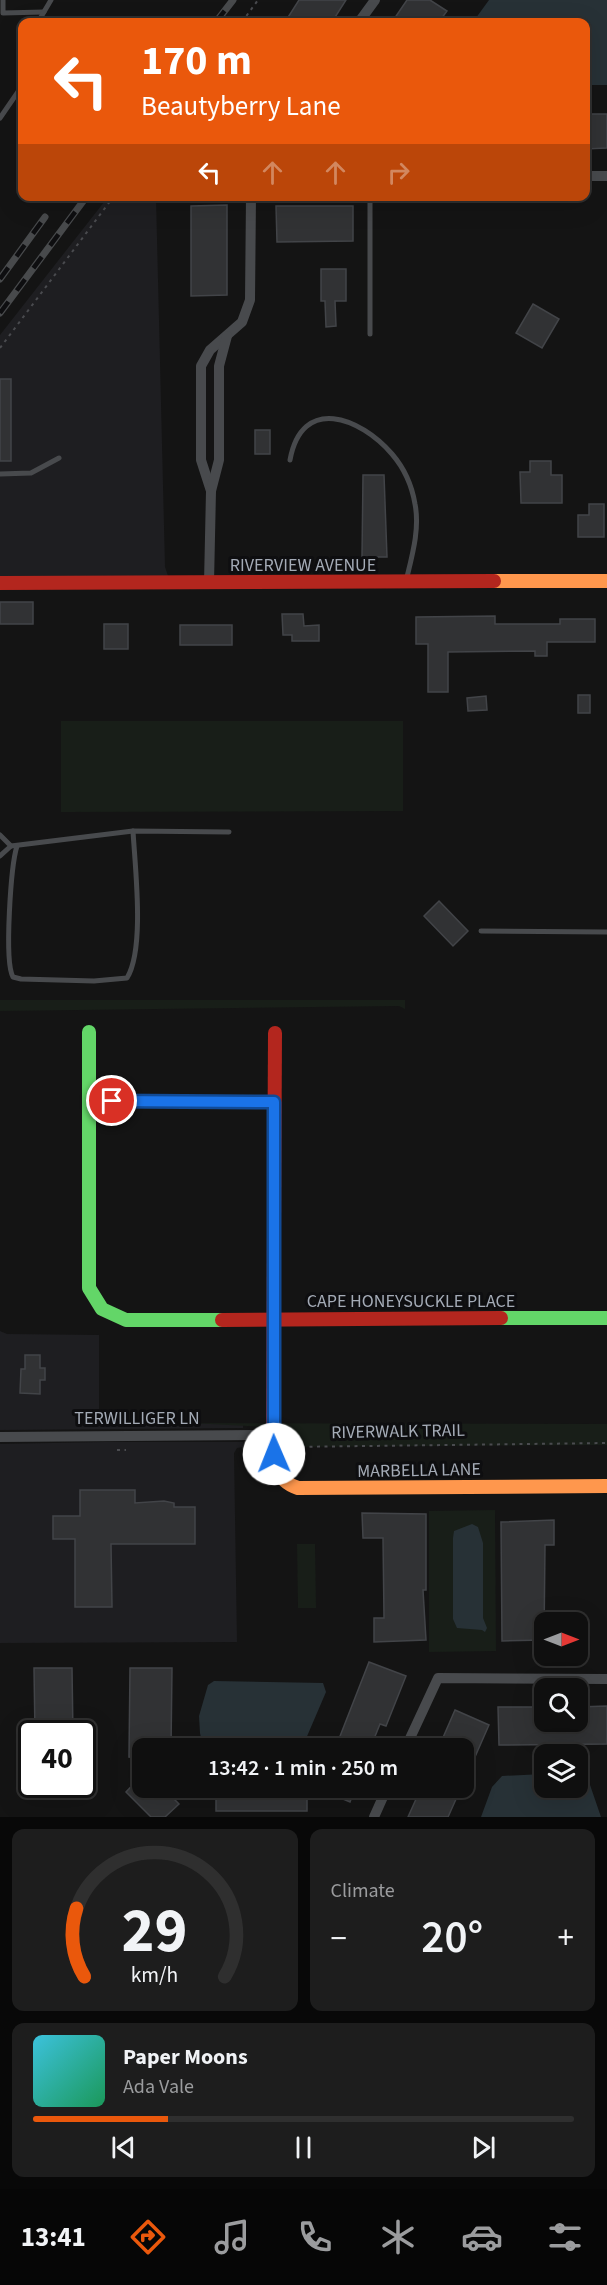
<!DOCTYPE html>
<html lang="en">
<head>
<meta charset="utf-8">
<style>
	:root { --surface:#0f0f0f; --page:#1d1d1d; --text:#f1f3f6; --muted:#9b9c9e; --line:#2f2f2f; --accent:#ea580c }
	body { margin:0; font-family:"Source Sans 3",sans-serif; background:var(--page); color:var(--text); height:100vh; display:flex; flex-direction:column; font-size:22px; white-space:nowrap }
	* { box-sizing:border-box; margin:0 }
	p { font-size:20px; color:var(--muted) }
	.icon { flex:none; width:33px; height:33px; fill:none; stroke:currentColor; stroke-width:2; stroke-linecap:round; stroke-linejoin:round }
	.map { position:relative; height:1817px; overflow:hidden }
	.sheet { display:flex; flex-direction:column; gap:12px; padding:12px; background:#080808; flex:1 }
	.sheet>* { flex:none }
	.top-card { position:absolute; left:18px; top:18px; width:572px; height:183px; border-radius:12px; box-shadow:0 6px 24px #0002,0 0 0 2px var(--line); background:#ea580c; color:#fff; overflow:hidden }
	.needle { width:39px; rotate:90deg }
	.controls { position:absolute; left:534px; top:1612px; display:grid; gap:12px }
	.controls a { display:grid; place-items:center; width:54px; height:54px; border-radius:12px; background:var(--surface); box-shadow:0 6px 24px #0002,0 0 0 2px var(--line); font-size:30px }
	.speed { position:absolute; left:18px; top:1720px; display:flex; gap:12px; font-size:30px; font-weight:700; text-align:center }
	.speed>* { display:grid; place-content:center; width:78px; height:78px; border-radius:50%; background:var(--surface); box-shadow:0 6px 24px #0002,0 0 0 2px var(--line); line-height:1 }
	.speed .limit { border:3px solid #111; border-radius:9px; background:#fff; color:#111 }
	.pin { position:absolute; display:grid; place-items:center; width:51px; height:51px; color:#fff; margin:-26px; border:3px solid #fff; border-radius:50%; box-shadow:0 2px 6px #0007 }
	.me { position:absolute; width:66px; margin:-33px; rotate:359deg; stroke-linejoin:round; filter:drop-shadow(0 0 4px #0008) }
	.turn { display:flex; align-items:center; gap:21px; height:126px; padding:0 24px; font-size:27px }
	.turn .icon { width:78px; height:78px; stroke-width:2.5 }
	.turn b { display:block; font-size:42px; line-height:51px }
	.lanes { display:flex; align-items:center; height:57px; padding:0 24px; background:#0003; justify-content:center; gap:30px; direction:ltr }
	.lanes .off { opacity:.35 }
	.big { font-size:45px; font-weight:600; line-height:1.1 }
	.sheet .tile { flex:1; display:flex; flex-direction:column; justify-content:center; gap:9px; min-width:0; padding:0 21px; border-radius:12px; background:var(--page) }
	.sheet .dial { align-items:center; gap:0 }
	.dial svg { height:156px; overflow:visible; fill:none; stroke:var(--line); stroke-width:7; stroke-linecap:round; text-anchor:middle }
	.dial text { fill:var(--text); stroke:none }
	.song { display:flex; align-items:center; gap:18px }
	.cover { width:72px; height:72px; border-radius:9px; background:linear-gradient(135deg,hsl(190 70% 55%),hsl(150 70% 35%)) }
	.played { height:6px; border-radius:3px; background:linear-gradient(90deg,var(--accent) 25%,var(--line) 25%) }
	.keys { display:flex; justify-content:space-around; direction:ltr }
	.heat { display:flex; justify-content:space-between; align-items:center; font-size:33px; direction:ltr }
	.sheet .tiles { flex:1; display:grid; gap:12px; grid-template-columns:1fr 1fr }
	.tile:last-child { grid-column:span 2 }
	.trip { position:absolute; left:132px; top:1738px; width:342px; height:60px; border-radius:12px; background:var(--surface); box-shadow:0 6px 24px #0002,0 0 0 2px var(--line); font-weight:600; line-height:60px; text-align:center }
	.dock { display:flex; height:96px; justify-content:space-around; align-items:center; background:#060606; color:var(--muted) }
	.dock .icon { width:42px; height:42px }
	.dock .on { color:var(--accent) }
	.dock b { font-size:27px; color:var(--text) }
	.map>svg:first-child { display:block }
</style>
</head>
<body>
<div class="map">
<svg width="607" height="1817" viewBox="0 0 607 1817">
	<rect width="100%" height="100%" fill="#141414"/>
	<g fill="#1e1e21">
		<polygon points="108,197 156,197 165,567 168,576 0,576 0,335"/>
		<polygon points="0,1331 7,1334 99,1335 99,1422 243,1424 243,1428 0,1430"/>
		<polygon points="104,1442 243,1442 243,1447 237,1448 234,1453 237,1642 0,1643 0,1444"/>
	</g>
	<g fill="#181e18">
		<polygon points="61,721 403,721 403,811 61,812"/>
		<polygon points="0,1000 405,1000 405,1009 399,1006 0,1011"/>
		<polygon points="193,1423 607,1424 607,1445 281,1447 281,1428"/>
		<polygon points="495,1510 496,1651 429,1652 429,1511"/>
		<polygon points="297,1544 315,1544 316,1608 298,1608"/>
	</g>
	<g fill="#273136">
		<polygon points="489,0 607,0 607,85 585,85 585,22 473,22"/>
		<polygon points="472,1524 478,1527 483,1543 483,1618 487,1628 485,1632 482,1630 457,1628 453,1619 453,1538 454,1531"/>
		<path d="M214 1681 323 1683 326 1692 302 1748H219C209 1746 202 1745 200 1733L199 1716 208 1685Z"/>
		<polygon points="544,1774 544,1788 578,1788 578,1775 589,1782 601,1817 481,1817 492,1787 502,1776"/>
	</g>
	<g fill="#313234" stroke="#424448" stroke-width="1.5">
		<polygon points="299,0 346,0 332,22 285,22"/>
		<polygon points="407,0 430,0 447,11 439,22 392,22"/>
		<polygon points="585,114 607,114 607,148 585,149"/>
		<polygon points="227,205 227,295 191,296 191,206"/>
		<polygon points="276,206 353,206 353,241 277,242"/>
		<polygon points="321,269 346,269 346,301 335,301 336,326 326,327 325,301 321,301"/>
		<polygon points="533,304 559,319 542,348 516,333"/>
		<rect x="0" y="379" width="11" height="82"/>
		<rect x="255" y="430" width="15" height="24"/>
		<polygon points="530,461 551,461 551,475 562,475 562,503 521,503 520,472 530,472"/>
		<polygon points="363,475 384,475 387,557 362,557"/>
		<polygon points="589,504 604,504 604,537 578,537 578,515 589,515"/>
		<rect x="0" y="602" width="33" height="22"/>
		<polygon points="282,614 303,614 304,626 319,625 319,641 292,641 292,635 283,635"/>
		<polygon points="495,616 495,624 560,624 560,619 595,619 595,642 547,642 547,656 535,656 535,651 448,652 448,692 428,692 428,644 416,644 416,617"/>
		<rect x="104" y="624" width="24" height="25"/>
		<rect x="180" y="625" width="52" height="20"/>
		<rect x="578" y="695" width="12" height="18"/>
		<polygon points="486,696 487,710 468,711 467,698"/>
		<polygon points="439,901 468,931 453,946 424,916"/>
		<polygon points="25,1355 40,1355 40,1368 45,1368 45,1380 40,1380 40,1394 20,1393 21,1369 25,1369"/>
		<polygon points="80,1490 135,1490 135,1503 164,1501 174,1503 174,1507 195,1507 195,1544 111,1544 112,1607 75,1607 75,1539 53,1539 53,1516 80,1516"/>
		<polygon points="362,1513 426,1514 426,1590 423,1590 426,1640 374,1642 374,1618 384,1618 383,1538 363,1538"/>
		<polygon points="554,1520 554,1545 545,1545 544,1640 502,1641 501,1522"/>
		<polygon points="369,1662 406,1676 386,1726 380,1724 370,1749 335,1749"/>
		<polygon points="34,1668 72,1668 73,1734 35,1734"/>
		<polygon points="130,1668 172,1668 171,1749 142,1749 142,1758 129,1757"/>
		<polygon points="607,1706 607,1744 499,1745 498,1707 544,1707 544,1722 578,1722 578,1707"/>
		<polygon points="455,1710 489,1725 464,1782 464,1749 438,1749"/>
		<polygon points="142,1775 142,1788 163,1788 179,1804 165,1817 151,1817 126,1792"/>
		<rect x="216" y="1788" width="91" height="23"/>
		<polygon points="317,1788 355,1788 350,1802"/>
		<polygon points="421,1788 461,1788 448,1817 408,1817"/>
	</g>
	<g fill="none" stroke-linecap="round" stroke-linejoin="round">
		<g stroke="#4a4b4f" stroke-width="2" stroke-dasharray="3 4.5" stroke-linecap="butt">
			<polyline points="242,22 258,0"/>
			<polyline points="0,348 114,196"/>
			<polyline points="287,1447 607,1443"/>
			<polyline points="117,1450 126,1450"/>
		</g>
		<g stroke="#484a4d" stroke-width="5">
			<polyline points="3,0 3,13 44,12"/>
			<polyline points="38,22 51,0"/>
			<polyline points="0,118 22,86"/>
			<polyline points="370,196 370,334"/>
			<path d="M290 460C302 395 360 417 392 454 404 468 412 486 415 504 420 529 412 556 406 581"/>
			<polyline points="0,474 31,473 59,458"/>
			<polyline points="0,835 11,846 0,856"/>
			<polyline points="11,846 133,831 229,832"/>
			<path d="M17 846C11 865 4 961 13 977L21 979 94 981 127 978C145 949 135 867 133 831"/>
			<polyline points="481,931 607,932"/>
		</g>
		<g stroke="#484a4d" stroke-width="10">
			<polyline points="359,22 375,0"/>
			<polyline points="585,176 607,176"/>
			<polyline points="211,491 201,460 201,366 210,350 242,322 250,300 251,196"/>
			<polyline points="209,583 211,491 219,460 219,366 227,336"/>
			<polyline points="89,1101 274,1102"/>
			<polyline points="0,1437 273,1435"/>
			<polyline points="405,1749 438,1678 607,1679"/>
			<polyline points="374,1817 387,1788"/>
		</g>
		<g stroke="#63d668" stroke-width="14">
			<polyline points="89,1032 89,1288 102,1309 126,1320 222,1320"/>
			<polyline points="501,1318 607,1318"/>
		</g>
		<g stroke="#ff974d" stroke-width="14">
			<polyline points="494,581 607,581"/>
			<path d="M273 1434C273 1457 273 1480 298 1488L607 1486"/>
		</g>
		<g stroke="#b3261e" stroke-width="14">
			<polyline points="0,583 494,581"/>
			<polyline points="222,1320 501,1318"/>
			<polyline points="273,1434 275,1033"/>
		</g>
		<defs>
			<g id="rail">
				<polyline points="216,22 233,0"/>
				<polyline points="0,279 45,217"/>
				<polyline points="0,313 87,196"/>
			</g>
		</defs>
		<use href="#rail" stroke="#484a4c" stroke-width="7"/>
		<use href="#rail" stroke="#0e0e10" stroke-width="4.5" stroke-dasharray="14" stroke-linecap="butt"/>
	</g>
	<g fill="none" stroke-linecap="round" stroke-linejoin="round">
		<defs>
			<polyline id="route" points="112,1101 274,1102 274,1454"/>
		</defs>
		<use href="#route" stroke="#114b97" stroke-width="15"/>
		<use href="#route" stroke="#1a73e8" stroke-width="10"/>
	</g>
	<g text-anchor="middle" stroke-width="6" stroke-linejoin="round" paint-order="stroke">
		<g font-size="18" fill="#a4abb6" stroke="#0e0e10">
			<text x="303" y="571">RIVERVIEW AVENUE</text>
			<text x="411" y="1307">CAPE HONEYSUCKLE PLACE</text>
			<text x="137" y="1424">TERWILLIGER LN</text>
			<text transform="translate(398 1431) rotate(-1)" y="6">RIVERWALK TRAIL</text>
			<text transform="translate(419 1470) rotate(-1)" y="6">MARBELLA LANE</text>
		</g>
	</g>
</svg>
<div class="controls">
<a><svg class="needle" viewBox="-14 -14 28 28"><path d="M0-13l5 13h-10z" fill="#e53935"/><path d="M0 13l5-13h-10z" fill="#9b9c9e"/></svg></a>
<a><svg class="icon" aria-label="search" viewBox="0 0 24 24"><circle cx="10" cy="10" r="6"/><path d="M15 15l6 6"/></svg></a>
<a><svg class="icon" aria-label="layers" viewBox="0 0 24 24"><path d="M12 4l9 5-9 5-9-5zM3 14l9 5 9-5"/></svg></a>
</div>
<div class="speed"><div class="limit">40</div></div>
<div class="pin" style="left:112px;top:1101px;background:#d93025"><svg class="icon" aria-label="arrive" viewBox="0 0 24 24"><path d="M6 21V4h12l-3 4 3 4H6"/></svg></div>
<svg class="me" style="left:274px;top:1454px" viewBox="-20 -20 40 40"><circle r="19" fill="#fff"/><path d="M0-13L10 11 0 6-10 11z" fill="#1a73e8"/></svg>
<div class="trip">13:42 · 1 min · 250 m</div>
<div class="top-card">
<div class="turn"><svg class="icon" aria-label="left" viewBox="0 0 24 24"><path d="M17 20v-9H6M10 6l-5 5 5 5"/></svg><div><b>170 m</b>Beautyberry Lane</div></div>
<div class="lanes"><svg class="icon" aria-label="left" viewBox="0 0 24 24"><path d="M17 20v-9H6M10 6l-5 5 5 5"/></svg><svg class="icon off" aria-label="ahead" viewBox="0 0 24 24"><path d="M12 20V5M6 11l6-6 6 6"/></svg><svg class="icon off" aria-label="ahead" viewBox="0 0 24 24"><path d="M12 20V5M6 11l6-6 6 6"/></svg><svg class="icon off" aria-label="right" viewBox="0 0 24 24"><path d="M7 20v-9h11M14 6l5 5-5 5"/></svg></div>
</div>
</div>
<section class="sheet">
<div class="tiles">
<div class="tile dial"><svg viewBox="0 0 100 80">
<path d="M14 69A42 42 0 1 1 86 69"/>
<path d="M14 69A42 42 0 0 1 10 34" stroke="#ea580c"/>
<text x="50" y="56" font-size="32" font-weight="700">29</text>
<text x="50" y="72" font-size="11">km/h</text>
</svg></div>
<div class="tile"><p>Climate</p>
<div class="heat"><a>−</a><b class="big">20°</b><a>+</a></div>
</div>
<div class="tile">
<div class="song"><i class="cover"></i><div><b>Paper Moons</b><p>Ada Vale</p></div></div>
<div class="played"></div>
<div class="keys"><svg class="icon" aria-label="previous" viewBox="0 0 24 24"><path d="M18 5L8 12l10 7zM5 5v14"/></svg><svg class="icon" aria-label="pause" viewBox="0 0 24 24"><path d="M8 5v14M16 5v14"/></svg><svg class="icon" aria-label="next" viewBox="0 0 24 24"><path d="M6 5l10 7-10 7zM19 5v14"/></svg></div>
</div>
</div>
</section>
<nav class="dock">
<b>13:41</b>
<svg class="icon on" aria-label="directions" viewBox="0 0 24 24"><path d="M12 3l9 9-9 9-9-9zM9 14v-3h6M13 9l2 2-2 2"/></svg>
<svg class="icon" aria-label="music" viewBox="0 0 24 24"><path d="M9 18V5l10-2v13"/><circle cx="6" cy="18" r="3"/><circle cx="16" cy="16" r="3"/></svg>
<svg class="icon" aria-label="phone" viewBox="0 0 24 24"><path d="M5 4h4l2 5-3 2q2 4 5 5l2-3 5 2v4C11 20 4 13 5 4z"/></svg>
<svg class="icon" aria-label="climate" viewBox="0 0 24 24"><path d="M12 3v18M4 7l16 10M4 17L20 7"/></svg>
<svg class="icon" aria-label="car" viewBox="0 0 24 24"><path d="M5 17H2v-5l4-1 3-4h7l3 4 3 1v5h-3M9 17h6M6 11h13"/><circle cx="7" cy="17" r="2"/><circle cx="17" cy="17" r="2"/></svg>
<svg class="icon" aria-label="filters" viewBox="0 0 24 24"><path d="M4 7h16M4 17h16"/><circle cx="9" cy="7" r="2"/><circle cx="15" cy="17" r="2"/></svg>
</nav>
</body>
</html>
